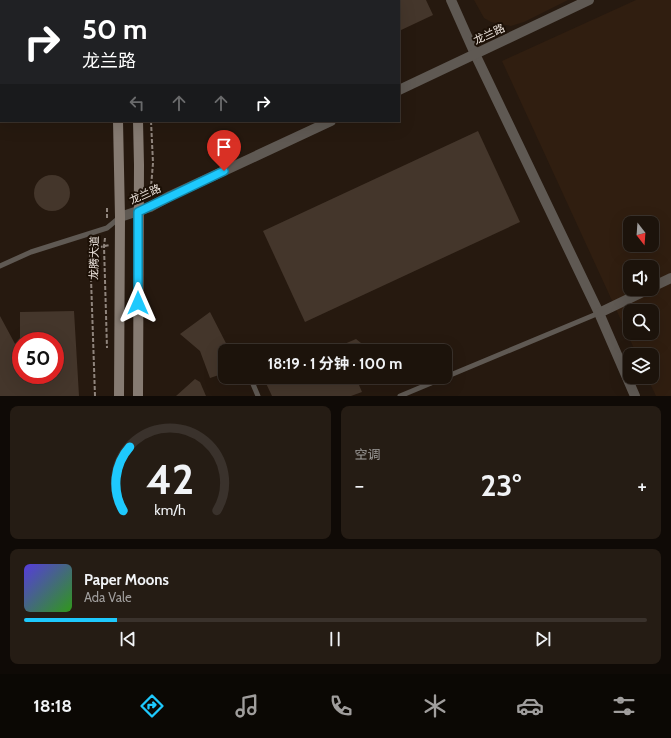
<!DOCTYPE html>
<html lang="zh">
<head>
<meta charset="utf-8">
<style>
	:root { --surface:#1c130b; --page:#251c14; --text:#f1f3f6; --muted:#a09e9d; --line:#3a322c; --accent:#1ec9fd }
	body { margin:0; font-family:Cabin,"Noto Sans SC",sans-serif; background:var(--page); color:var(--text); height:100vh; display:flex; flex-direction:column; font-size:15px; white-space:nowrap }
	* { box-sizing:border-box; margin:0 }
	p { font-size:13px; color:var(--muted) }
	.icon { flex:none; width:22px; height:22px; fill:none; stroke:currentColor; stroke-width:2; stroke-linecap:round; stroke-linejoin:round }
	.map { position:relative; height:396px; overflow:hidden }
	.sheet { display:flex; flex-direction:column; gap:10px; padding:10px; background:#0f0a06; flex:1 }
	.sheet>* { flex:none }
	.top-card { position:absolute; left:0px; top:0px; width:400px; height:122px; box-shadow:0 4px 16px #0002,0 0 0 1px var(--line); background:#202124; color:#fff; overflow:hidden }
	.needle { width:26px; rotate:163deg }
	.fabs { position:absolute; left:623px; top:216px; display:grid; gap:8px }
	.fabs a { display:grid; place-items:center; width:36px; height:36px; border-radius:8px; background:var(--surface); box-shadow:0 4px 16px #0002,0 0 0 1px var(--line); font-size:20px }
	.speed { position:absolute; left:12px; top:332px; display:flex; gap:8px; font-size:20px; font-weight:700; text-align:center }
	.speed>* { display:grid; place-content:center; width:52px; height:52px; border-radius:50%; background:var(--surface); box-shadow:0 4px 16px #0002,0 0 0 1px var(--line); line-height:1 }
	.speed .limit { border:6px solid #d22; background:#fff; color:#111 }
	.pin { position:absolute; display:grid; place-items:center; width:34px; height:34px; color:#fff; margin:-41px -17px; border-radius:50% 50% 50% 0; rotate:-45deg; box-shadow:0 0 4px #0007 }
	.pin .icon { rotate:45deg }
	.me { position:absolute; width:44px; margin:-22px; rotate:0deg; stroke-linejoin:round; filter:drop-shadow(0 0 3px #0008) }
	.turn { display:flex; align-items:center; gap:14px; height:84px; padding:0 16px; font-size:18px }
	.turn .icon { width:52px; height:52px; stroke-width:2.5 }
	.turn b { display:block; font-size:28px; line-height:34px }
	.lanes { display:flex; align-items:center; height:38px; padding:0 16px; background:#0003; justify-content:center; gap:20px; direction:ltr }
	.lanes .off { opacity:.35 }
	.big { font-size:30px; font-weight:700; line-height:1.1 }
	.sheet .tile { flex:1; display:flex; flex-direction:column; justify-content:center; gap:6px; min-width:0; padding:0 14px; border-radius:8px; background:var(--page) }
	.sheet .dial { align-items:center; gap:0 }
	.dial svg { height:104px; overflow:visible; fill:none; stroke:var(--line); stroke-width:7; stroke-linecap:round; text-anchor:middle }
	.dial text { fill:var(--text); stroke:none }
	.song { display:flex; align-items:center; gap:12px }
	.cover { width:48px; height:48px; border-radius:6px; background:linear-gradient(135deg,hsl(250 70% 55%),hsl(110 70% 35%)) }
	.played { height:4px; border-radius:2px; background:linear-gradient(90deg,var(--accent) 15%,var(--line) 15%) }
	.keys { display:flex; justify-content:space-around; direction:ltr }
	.heat { display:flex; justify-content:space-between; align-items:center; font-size:22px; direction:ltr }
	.sheet .tiles { flex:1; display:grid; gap:10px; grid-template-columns:1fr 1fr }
	.tile:last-child { grid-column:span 2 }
	.trip { position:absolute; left:218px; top:344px; width:234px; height:40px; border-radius:8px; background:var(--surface); box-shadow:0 4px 16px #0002,0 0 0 1px var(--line); font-weight:700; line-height:40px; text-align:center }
	.tab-bar { display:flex; height:64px; justify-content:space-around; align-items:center; background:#0b0804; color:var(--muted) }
	.tab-bar .icon { width:28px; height:28px }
	.tab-bar .selected { color:var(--accent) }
	.tab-bar b { font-size:18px; color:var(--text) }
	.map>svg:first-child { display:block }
</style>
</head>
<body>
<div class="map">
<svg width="671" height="396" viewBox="0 0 671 396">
	<rect width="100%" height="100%" fill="#26190f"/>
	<g fill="#301e10" fill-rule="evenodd">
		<polygon points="474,0 568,0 524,22 511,26 491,22 484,18"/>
		<path d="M636 0H671V396H656L647 377H652V355H637L502 61ZM630 223H652V245H630ZM630 267H652V289H630ZM630 311H652V333H630Z"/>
	</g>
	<g fill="#44362b">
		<polygon points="399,0 426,0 433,15 399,31"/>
		<polygon points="478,131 520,222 305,322 263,231"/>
		<circle cx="52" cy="193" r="18"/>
		<polygon points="74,311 79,396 0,396 0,316 21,355 21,375 55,375 55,341 20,341 20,312"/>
		<polygon points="210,312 230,351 225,351 225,371 222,374 210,378 200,351 180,334"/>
		<polygon points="356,339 371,351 328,351"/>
		<polygon points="263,377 347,377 349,381 356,378 362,392 351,396 272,396"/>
		<polygon points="195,379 200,382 206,396 176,396"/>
	</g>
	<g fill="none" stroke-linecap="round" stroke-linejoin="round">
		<g stroke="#90857d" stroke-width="2" stroke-dasharray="4 2" stroke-linecap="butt">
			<polyline points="139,0 139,1"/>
			<polyline points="151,121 153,163 151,187"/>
			<polyline points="107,218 107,208"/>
			<polyline points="105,238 104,246 107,348"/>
			<polyline points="95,396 90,249 110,245"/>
		</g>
		<g stroke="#5f5953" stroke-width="5">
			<polyline points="0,266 31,252 107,228 119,218"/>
			<polyline points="250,377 258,396"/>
			<polyline points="400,396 599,313"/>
		</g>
		<g stroke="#5f5953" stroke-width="10">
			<polyline points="451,0 475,54 599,313 635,396"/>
			<polyline points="399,90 589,0"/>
			<polyline points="120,217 150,207 170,196 331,121"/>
			<polyline points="652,287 671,278"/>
			<polyline points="599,313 649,289"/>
		</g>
		<g stroke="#867b72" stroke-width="10">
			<polyline points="106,0 106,1"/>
			<polyline points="126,0 126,1"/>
			<polyline points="118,121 120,217 119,396"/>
			<polyline points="138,121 139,165 138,396"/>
		</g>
	</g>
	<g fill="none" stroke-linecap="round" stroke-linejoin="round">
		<defs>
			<polyline id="route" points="138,303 138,212 224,171"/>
		</defs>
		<use href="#route" stroke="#1483a4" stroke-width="10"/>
		<use href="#route" stroke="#1ec9fd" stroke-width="7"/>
	</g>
	<g text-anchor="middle" stroke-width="4" stroke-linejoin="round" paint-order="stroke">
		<g font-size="11" fill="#eae1da" stroke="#1c1006">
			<text transform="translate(489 34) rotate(-25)" y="4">龙兰路</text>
			<text transform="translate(145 194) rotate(-24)" y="4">龙兰路</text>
			<text transform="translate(94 258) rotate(-89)" y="4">龙腾大道</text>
		</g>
	</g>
</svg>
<div class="fabs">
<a><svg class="needle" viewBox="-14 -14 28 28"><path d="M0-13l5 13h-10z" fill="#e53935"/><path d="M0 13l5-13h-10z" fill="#a09e9d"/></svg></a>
<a><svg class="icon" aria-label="sound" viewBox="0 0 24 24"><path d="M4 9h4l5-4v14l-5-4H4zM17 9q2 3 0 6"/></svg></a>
<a><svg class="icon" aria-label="search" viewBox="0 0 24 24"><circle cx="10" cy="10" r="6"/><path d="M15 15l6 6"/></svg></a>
<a><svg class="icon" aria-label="layers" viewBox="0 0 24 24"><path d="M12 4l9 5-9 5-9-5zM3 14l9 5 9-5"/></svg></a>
</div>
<div class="speed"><div class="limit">50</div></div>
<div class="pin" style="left:224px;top:171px;background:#d93025"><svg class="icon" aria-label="arrive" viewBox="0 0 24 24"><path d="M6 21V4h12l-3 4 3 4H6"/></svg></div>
<svg class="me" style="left:138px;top:303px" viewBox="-20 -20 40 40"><path d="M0-17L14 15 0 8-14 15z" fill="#1ec9fd" stroke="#fff" stroke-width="4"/></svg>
<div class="trip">18:19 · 1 分钟 · 100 m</div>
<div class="top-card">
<div class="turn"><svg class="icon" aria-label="right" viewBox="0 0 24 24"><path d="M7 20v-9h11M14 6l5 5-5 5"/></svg><div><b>50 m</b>龙兰路</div></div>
<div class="lanes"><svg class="icon off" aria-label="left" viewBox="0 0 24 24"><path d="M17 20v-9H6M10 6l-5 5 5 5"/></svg><svg class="icon off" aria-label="ahead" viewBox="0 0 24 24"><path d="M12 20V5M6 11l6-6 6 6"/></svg><svg class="icon off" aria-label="ahead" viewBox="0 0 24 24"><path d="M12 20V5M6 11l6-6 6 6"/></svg><svg class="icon" aria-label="right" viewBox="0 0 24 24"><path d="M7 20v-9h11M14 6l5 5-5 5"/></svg></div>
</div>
</div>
<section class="sheet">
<div class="tiles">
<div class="tile dial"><svg viewBox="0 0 100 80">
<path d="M14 69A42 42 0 1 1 86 69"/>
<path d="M14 69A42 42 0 0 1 19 20" stroke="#1ec9fd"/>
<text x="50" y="56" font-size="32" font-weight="700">42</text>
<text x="50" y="72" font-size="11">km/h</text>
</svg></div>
<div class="tile"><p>空调</p>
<div class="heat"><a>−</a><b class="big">23°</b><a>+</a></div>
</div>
<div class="tile">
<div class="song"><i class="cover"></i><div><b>Paper Moons</b><p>Ada Vale</p></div></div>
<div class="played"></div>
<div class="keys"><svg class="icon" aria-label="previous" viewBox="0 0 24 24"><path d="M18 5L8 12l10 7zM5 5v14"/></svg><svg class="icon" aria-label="pause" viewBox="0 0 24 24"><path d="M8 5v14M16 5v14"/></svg><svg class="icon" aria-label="next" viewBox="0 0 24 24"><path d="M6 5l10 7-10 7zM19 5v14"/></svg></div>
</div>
</div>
</section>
<nav class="tab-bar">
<b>18:18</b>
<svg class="icon selected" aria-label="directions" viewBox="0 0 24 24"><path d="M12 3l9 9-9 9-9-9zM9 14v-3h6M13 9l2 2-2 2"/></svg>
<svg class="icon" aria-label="music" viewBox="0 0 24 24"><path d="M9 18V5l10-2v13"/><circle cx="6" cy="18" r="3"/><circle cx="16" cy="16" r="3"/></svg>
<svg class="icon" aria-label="phone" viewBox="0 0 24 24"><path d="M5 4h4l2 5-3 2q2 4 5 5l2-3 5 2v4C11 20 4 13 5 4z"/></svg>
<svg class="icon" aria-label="climate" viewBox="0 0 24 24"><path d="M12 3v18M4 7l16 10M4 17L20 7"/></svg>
<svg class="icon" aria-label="car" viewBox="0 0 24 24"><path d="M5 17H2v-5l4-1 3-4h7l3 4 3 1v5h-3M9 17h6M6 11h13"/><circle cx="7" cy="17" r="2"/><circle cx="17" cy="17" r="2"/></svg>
<svg class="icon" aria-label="filters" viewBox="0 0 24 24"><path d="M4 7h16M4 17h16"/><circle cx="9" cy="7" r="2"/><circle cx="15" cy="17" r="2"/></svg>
</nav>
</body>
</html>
